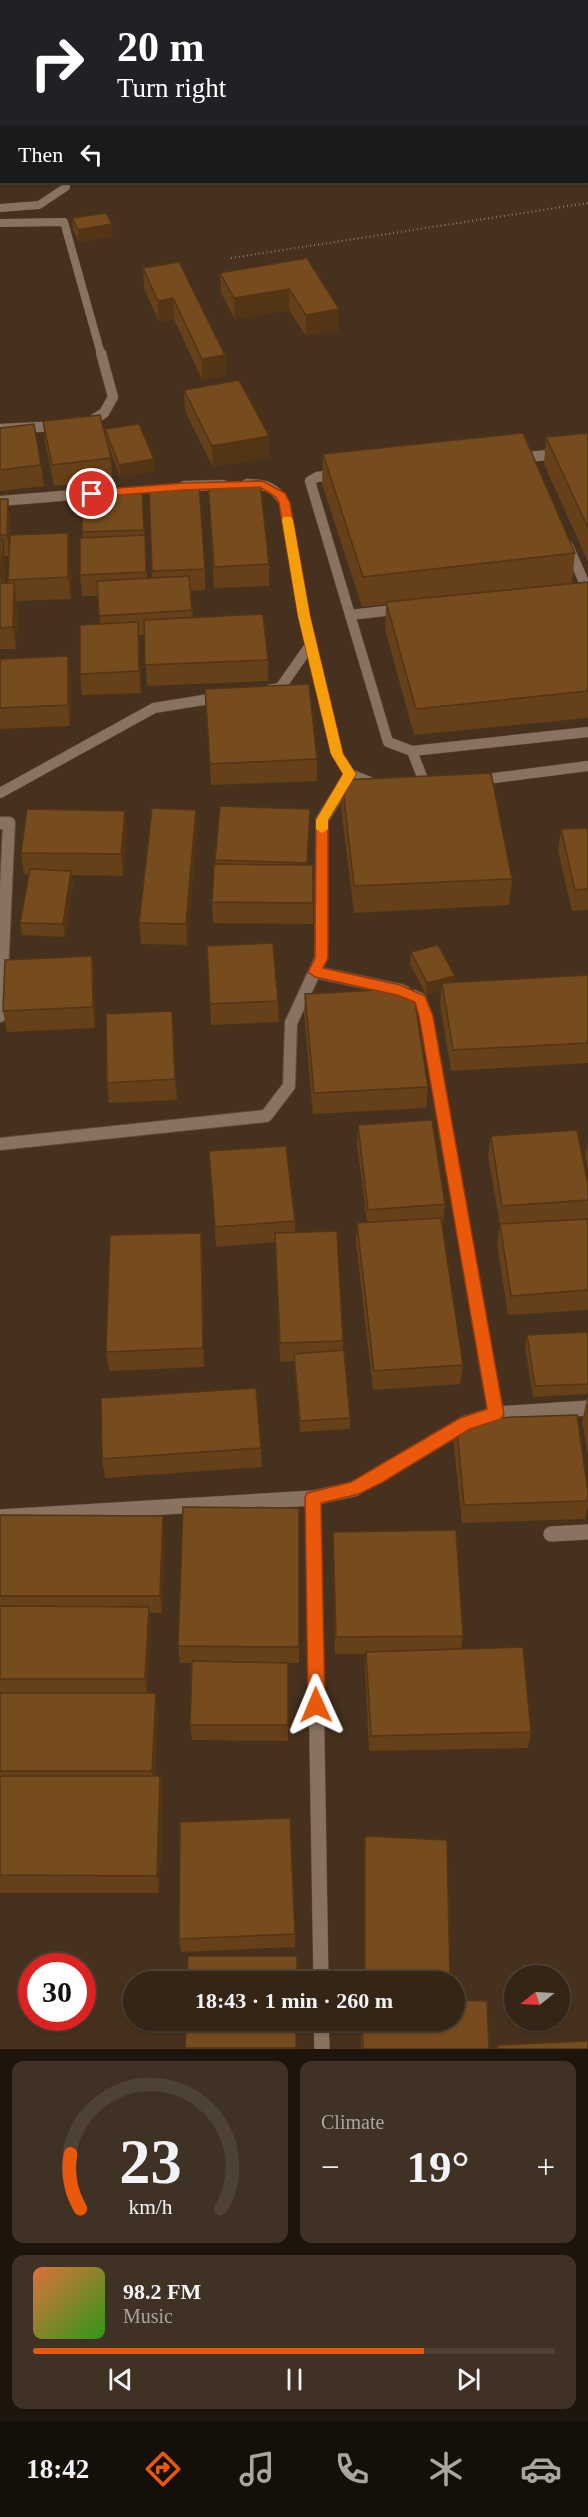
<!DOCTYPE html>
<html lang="en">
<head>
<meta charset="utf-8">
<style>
	:root { --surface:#342516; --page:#3f3123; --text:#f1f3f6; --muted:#a9a5a1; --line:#4e4235; --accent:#ea580c }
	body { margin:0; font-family:Georgia,serif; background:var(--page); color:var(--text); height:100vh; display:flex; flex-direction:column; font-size:22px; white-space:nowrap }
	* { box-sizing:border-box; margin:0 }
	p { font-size:20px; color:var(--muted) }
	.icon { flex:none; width:33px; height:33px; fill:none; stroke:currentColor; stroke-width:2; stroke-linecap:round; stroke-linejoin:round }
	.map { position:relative; height:2049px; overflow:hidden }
	.side { display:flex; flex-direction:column; gap:12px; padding:12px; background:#1d140c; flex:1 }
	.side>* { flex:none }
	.guide { position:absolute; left:0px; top:0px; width:588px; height:183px; box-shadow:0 2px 4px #0004,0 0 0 2px var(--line); background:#202124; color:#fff; overflow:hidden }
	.needle { width:39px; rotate:252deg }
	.controls { position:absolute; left:504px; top:1965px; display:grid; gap:12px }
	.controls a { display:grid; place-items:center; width:66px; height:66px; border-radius:50%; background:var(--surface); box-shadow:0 2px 4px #0004,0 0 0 2px var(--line); font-size:30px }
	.speed { position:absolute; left:18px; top:1953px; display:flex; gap:12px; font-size:30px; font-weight:700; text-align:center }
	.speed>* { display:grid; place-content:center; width:78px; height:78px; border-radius:50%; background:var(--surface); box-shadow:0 2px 4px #0004,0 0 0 2px var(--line); line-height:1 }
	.speed .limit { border:9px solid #d22; background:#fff; color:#111 }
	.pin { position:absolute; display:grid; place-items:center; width:51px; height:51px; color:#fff; margin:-26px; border:3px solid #fff; border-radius:50%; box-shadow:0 2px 6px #0007 }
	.me { position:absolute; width:66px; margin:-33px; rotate:359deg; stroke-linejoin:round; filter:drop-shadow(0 0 4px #0008) }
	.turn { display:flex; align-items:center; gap:21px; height:126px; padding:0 18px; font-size:27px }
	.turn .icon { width:78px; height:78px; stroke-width:2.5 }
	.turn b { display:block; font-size:42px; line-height:51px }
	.then { display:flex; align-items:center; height:57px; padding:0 18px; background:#0003; gap:12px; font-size:22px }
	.big { font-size:45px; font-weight:700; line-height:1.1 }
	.side .tile { flex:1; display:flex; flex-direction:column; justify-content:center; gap:9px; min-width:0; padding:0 21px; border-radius:12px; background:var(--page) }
	.side .dial { align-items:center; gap:0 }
	.dial svg { height:156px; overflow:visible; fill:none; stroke:var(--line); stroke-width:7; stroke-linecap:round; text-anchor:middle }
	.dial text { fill:var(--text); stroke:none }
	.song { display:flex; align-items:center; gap:18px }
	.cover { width:72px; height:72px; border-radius:9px; background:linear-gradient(135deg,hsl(20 70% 55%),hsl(110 70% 35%)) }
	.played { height:6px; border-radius:3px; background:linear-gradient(90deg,var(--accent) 75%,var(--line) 75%) }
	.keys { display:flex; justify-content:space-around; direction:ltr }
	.heat { display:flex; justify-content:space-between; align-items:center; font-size:33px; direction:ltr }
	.side .tiles { flex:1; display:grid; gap:12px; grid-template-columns:1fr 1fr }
	.tile:last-child { grid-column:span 2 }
	.trip { position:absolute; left:123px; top:1971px; width:342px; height:60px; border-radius:30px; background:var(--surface); box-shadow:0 2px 4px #0004,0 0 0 2px var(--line); font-weight:700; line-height:60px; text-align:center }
	.tabs { display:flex; height:96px; justify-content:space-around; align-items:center; background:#150f09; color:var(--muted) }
	.tabs .icon { width:42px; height:42px }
	.tabs .current { color:var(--accent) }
	.tabs b { font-size:27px; color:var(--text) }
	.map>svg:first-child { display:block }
</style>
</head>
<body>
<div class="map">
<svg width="588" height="2049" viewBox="0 0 588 2049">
	<rect width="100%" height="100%" fill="#45311d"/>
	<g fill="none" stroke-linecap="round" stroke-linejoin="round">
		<defs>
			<g id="minor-far3">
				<polyline points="105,0 108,2"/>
				<polyline points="574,0 578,2"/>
				<polyline points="0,208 39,205 66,187 65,182"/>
				<polyline points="0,223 64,222 101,354"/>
			</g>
			<g id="minor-far2">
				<polyline points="88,423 104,413 113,397 101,353"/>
				<polyline points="0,429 59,426"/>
				<polyline points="518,458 588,451"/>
				<polyline points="339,474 317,477 310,481 388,742 412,751 588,732"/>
				<polyline points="568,546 588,591"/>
				<polyline points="350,615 402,609"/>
				<polyline points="269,690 280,688 311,644"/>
				<polyline points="412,751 426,787"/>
				<polyline points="0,793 154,708 222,697"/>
				<polyline points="336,797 350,774"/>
			</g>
			<g id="minor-far1">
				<polyline points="0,823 9,823 0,1016"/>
				<polyline points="315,972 400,990 420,999 426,1016 485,1353"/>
				<polyline points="0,1144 266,1116 289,1086 291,1023 321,958 322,820 337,796"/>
			</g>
			<g id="minor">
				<polyline points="485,1352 496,1414"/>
				<polyline points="313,1498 321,1982"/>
				<polyline points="0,1517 313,1498 354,1489 466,1423 496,1414 588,1408"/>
				<polyline points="551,1534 588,1532"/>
				<polyline points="321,2020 322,2049"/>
			</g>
			<g id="tertiary">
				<path d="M247 484C264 484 276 487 284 503L304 616 337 754 350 774 375 784"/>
				<polyline points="184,486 223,485"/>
				<polyline points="0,501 97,493"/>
				<polyline points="479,780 588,766"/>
			</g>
		</defs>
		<use href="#minor-far3" stroke="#604d3b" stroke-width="8"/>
		<use href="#minor-far2" stroke="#604d3b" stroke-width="11"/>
		<use href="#minor-far1" stroke="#604d3b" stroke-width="14"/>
		<use href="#minor" stroke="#604d3b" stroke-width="16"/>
		<use href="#tertiary" stroke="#604d3b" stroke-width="11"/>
		<polyline stroke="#8e7d6c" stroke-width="2" stroke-dasharray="1 3" stroke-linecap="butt" points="231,258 588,203"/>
		<use href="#minor-far3" stroke="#887361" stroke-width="8"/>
		<use href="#minor-far2" stroke="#887361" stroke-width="10"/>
		<use href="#minor-far1" stroke="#887361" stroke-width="12"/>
		<use href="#minor" stroke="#887361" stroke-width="15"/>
		<use href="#tertiary" stroke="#887361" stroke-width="10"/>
	</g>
	<g fill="#654019" fill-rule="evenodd">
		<rect x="326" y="0" width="128" height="2"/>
		<rect x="0" y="31" width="2" height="29"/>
		<polygon points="586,78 588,78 588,115 586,114"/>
		<polygon points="72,218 113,236 79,242 73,230"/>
		<polygon points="307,258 339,330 306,336 289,310 235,319 221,293 220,273"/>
		<polygon points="179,262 226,376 202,380 174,319 159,322 144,288 143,268"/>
		<polygon points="184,390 269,436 269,457 213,467 185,411"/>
		<polygon points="43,421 106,440 105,429 154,459 155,471 120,477 107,442 111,458 112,479 54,486 45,442"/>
		<polygon points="0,428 41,465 44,486 0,491"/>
		<polygon points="588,433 588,562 544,464 546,437"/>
		<polygon points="323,454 575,553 572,583 506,590 588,582 588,718 414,735 385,629 386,604 362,607 322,484"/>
		<polygon points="208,483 269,564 269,586 214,588"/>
		<polygon points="149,486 205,569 205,590 190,591 193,617 268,660 268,681 147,686 144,635 139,635 141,693 82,695 80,674 100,624 98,596 82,596 80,575 83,538 82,532 142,490 147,578 152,578"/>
		<path d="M0 499 10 520V535L68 533 70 554 71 599 17 601 16 649H0ZM5 556H9L8 583H5Z"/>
		<polygon points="68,656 71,677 70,726 0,729 0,659"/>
		<polygon points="205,689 317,759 317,781 211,785"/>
		<polygon points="342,780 512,879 509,905 354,913 341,807"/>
		<polygon points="310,809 308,865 313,865 313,924 213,923 212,902 215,860"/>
		<polygon points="196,810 197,831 187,945 141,944 139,923"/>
		<polygon points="588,828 588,910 572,911 558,851 561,829"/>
		<polygon points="127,832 123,876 72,875 73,883 65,937 22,935 20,923 29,875 24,874 21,853"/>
		<polygon points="207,946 278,1001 279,1022 211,1025"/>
		<polygon points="411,952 455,976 454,983 588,975 588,1063 451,1071 440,1004 441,991 426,995 410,964"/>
		<polygon points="92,956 94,977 95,1028 7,1032 3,1011"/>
		<polygon points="305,994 428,1087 426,1108 313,1114 304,1015"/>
		<polygon points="172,1011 177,1100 109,1103 107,1083"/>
		<polygon points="358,1125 445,1204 443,1224 442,1224 463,1365 460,1384 373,1390 356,1243 357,1223 367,1222 357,1145"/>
		<polygon points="491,1136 588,1185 588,1310 508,1315 497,1244 500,1225 488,1156"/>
		<polygon points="588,1142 588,1169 585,1156"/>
		<polygon points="210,1172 295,1221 295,1232 343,1341 343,1350 350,1418 350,1429 300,1432 294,1361 280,1362 275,1242 216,1247"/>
		<polygon points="203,1253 204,1367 109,1371 106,1352"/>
		<polygon points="588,1332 588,1394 533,1397 525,1346 527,1335"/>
		<polygon points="587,1398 588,1398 588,1454 582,1422"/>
		<polygon points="456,1419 588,1501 588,1507 585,1519 462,1523 453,1437"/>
		<polygon points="261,1448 262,1467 105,1478 102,1459"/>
		<polygon points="299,1508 299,1663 288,1663 288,1741 192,1740 190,1725 192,1663 180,1663 178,1646"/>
		<polygon points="0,1515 165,1534 162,1613 149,1613 151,1623 147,1693 158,1709 155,1776 160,1776 163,1795 159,1893 0,1893"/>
		<polygon points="333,1532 463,1636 461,1649 531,1732 528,1748 369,1751 365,1668 366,1654 335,1654 333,1549"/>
		<polygon points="365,1836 450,1982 364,1982 364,1851"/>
		<polygon points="295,1934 295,1947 181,1952 179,1939"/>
		<polygon points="186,2020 296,2020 296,2049 185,2049"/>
		<polygon points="361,2020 454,2020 489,2049 361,2049"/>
	</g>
	<g fill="#533414">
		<polygon points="112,224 113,236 79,242 78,230"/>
		<polygon points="289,289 289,310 235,319 234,298"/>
		<polygon points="173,298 174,319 159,322 158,301"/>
		<polygon points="339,309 339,330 306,336 306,315"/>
		<polygon points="225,355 226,376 202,380 202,359"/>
		<polygon points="269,436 269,457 213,467 212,446"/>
		<polygon points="154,459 155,471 120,477 119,465"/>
		<polygon points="8,499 10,520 10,556 7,535"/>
		<polygon points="68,533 70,554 71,599 68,577"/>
		<polygon points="3,540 5,562 4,598 1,577"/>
		<polygon points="14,583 17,604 16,649 13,627"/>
		<polygon points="138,622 140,644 141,693 139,671"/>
		<polygon points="68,656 71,677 70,726 68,705"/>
		<polygon points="310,809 310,830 307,884 307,863"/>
		<polygon points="196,810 197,831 187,945 186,924"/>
		<polygon points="125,811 127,832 123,876 121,854"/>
		<polygon points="71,871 73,883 65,937 63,924"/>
		<polygon points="92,956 94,977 95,1028 93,1007"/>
		<polygon points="455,976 453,988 442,983 441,991 426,995 427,983"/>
		<polygon points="172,1011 174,1032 177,1100 175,1079"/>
		<polygon points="201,1233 203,1253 204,1367 203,1348"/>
		<polygon points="163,1516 165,1534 162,1613 160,1596"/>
		<polygon points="149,1607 151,1623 147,1695 145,1679"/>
		<polygon points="156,1693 158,1709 154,1786 152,1771"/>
		<polygon points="160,1776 163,1795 159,1893 157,1876"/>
	</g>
	<g fill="#764b1d" stroke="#533414" stroke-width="1.5">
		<polygon points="114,0 162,0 188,2 113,2"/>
		<rect x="0" y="31" width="2" height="9"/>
		<polygon points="586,78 588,78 588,93 586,91"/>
		<polygon points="106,213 112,224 78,230 72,218"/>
		<polygon points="307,258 339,309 306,315 289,289 234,298 220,273"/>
		<polygon points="179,262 225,355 202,359 173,298 158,301 143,268"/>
		<polygon points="239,380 269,436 212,446 184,390"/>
		<polygon points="100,415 111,458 52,465 43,421"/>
		<polygon points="34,424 41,465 0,470 0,428"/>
		<polygon points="139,424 154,459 119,465 105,429"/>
		<polygon points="523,433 575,553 363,577 323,454"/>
		<polygon points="588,433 588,528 546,437"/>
		<polygon points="260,481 269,564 214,567 208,483"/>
		<polygon points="199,484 205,569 152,571 149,486"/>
		<polygon points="142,490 144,530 82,532 82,492"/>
		<polygon points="0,499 8,499 7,535 0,535"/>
		<polygon points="68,533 68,577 8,580 10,535"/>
		<polygon points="145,535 146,572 80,575 80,538"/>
		<polygon points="3,540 1,577 0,577 0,541"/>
		<polygon points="189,576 192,610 99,616 97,581"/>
		<polygon points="588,582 588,691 416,709 386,602"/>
		<polygon points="0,583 14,583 13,627 0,628"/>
		<polygon points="263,614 268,660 145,665 144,620"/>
		<polygon points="138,622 139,671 80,674 80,625"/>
		<polygon points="68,656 68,705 0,708 0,659"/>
		<polygon points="309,684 317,759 210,764 205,689"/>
		<polygon points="491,773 512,879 354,886 342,780"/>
		<polygon points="220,806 310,809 307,863 215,860"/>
		<polygon points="152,808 196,810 186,924 139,923"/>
		<polygon points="27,809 125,811 121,854 21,853"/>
		<polygon points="588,828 588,889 575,890 561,829"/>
		<polygon points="214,864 313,865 313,903 212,902"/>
		<polygon points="30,869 71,871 63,924 20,923"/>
		<polygon points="273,943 278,1001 210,1004 207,946"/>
		<polygon points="438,945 455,976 427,983 411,952"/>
		<polygon points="92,956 93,1007 3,1011 5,960"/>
		<polygon points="588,975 588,1043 453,1050 442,983"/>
		<polygon points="413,988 428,1087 314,1093 305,994"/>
		<polygon points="172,1011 175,1079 107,1083 106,1014"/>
		<polygon points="432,1120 445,1204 368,1210 358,1125"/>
		<polygon points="577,1130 588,1185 588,1200 502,1206 491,1136"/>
		<polygon points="286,1146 295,1221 215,1227 209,1151"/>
		<polygon points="441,1218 463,1365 374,1371 357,1223"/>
		<polygon points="588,1219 588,1290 511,1296 500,1224"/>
		<polygon points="337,1231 343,1341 280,1343 275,1233"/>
		<polygon points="201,1233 203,1348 106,1352 110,1235"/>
		<polygon points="588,1332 588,1384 535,1386 527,1335"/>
		<polygon points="344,1350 350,1418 300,1421 294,1354"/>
		<polygon points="256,1388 261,1448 102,1459 101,1398"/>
		<polygon points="577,1415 588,1492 588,1501 464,1505 456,1419"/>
		<polygon points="183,1507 299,1508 299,1647 178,1646"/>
		<polygon points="0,1515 163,1516 160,1596 0,1596"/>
		<polygon points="456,1530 463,1636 336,1637 333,1532"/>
		<polygon points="0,1606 149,1607 145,1679 0,1679"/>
		<polygon points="523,1647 531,1732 371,1736 366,1652"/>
		<polygon points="192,1661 288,1663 288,1725 190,1725"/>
		<polygon points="0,1693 156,1693 152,1771 0,1771"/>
		<polygon points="0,1776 160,1776 157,1876 0,1875"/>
		<polygon points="290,1818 295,1934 179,1939 180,1822"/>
		<polygon points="365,1836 447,1840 450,1982 365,1982"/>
		<polygon points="188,1956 297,1956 297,1982 187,1982"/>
		<polygon points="454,2000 487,2001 489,2049 363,2049 362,2020 454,2020"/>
		<polygon points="186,2020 296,2020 296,2048 185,2048"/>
		<polygon points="588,2041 588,2049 498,2049 497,2045"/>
	</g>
	<polygon fill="#ea580c" stroke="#983908" stroke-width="1.5" points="262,481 285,493 290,503 310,616 343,754 356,774 328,820 328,958 323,968 400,985 425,996 433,1016 504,1414 501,1419 470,1429 383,1482 359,1494 321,1503 325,1705 323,1711 316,1714 310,1711 308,1705 305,1498 307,1493 351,1482 460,1418 487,1409 419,1016 415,1002 397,995 315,977 308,972 315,958 316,820 343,774 331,754 298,616 279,503 276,497 260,487 184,490 92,497 87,494 92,490 184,483"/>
	<polygon fill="#f59e0b" points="283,517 291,517 293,520 310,616 343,754 356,774 328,820 328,829 322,833 316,829 316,820 343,774 331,754 298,616 282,520"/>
</svg>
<div class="controls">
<a><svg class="needle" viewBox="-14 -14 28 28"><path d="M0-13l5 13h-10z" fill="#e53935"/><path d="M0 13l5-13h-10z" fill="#a9a5a1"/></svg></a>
</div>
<div class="speed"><div class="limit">30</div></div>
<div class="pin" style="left:92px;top:494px;background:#d93025"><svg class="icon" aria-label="arrive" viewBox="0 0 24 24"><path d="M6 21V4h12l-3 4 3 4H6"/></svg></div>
<svg class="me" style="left:316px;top:1705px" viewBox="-20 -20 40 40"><path d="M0-17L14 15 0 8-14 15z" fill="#ea580c" stroke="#fff" stroke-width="4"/></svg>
<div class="trip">18:43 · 1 min · 260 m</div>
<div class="guide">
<div class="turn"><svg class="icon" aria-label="right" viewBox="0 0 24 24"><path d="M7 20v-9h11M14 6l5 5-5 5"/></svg><div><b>20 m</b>Turn right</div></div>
<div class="then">Then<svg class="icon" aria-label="left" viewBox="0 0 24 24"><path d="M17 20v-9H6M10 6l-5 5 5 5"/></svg></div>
</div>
</div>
<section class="side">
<div class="tiles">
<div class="tile dial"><svg viewBox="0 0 100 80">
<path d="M14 69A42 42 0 1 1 86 69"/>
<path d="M14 69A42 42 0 0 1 9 41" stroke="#ea580c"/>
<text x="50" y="56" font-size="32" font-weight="700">23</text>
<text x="50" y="72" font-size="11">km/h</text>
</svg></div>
<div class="tile"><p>Climate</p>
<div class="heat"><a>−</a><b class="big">19°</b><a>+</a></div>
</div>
<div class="tile">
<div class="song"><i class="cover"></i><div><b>98.2 FM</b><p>Music</p></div></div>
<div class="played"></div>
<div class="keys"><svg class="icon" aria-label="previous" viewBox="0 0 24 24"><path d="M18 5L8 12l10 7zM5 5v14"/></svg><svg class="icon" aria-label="pause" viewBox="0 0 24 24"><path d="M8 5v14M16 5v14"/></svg><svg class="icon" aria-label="next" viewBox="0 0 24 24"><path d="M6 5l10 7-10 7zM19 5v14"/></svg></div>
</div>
</div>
</section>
<nav class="tabs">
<b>18:42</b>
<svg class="icon current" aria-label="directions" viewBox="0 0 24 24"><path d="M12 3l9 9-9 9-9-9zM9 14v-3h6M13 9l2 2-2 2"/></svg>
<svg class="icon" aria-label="music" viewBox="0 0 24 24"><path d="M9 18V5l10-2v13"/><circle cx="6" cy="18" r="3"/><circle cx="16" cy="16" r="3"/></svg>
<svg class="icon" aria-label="phone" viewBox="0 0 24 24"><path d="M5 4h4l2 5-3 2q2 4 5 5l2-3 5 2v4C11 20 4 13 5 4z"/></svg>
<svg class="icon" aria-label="climate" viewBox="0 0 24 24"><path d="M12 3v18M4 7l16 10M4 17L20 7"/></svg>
<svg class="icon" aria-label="car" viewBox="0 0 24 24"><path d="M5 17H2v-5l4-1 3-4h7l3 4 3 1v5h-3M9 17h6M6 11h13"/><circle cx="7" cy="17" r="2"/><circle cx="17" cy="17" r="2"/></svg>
</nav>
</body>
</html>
